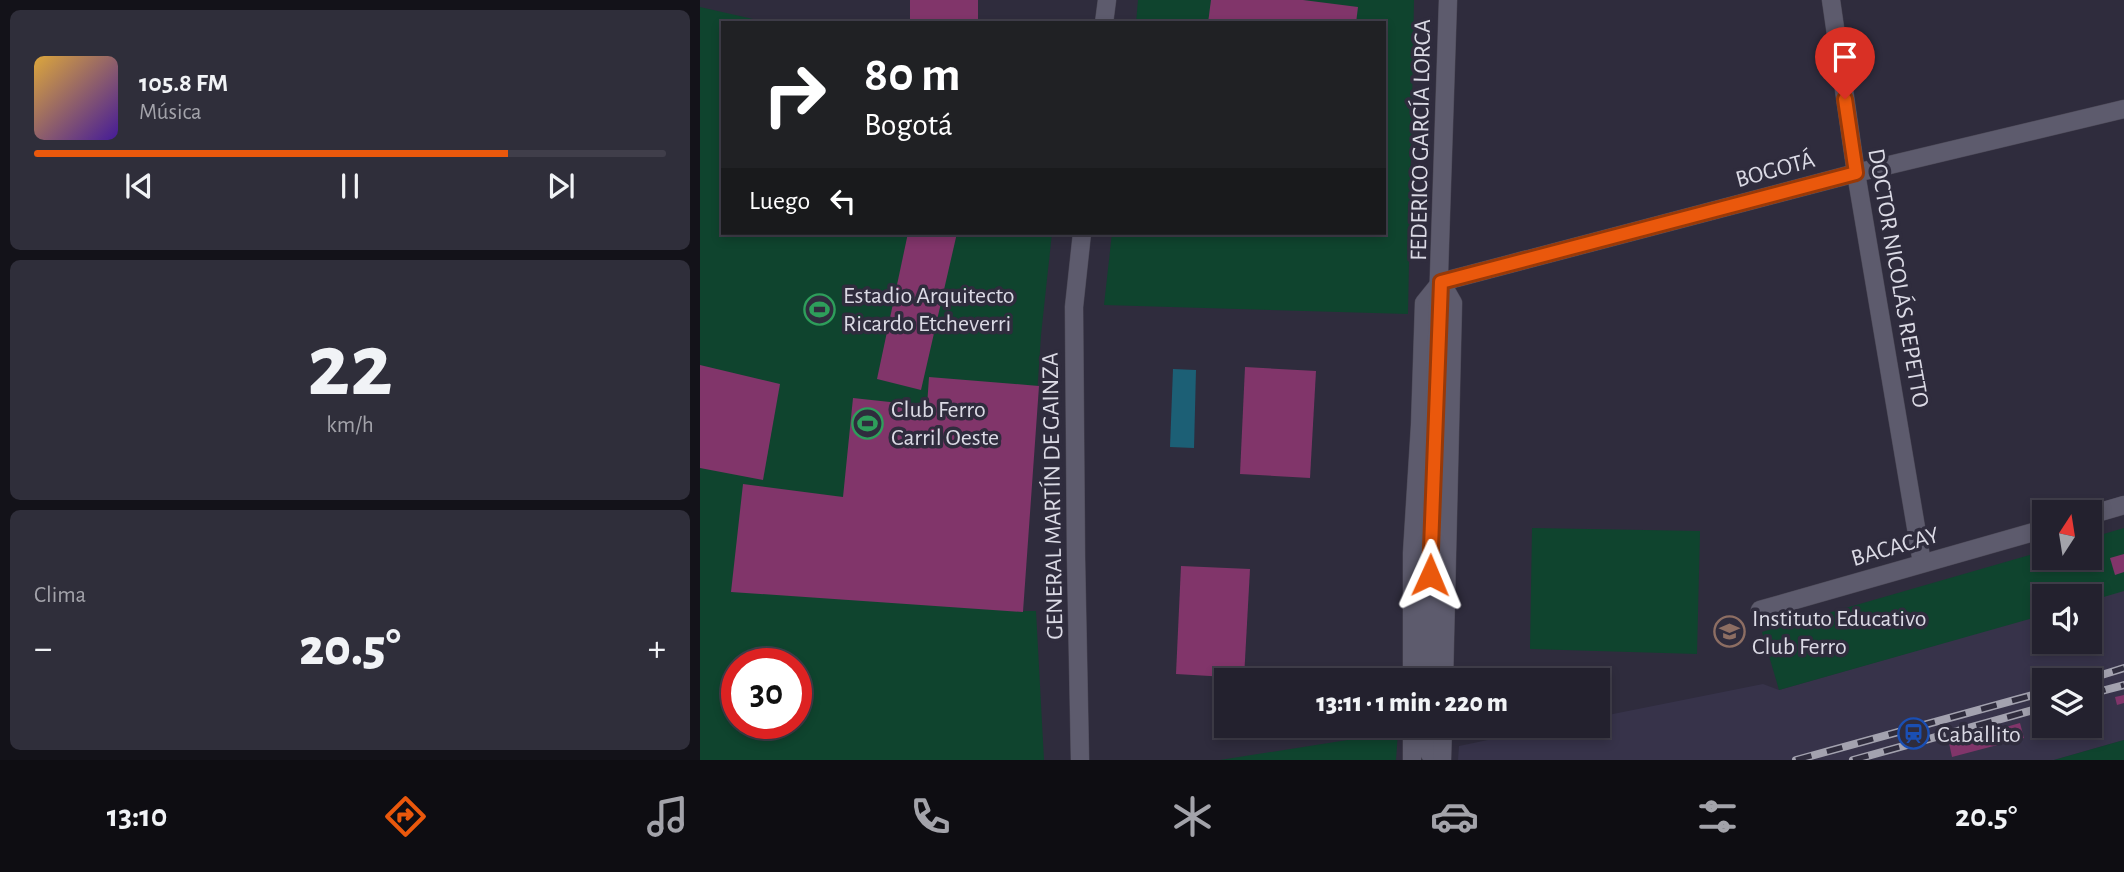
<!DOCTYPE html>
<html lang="es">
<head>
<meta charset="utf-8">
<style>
	:root { --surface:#23212e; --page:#2f2e3a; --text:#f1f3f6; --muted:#a3a3aa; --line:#403e4a; --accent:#ea580c }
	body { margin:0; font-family:"Alegreya Sans",sans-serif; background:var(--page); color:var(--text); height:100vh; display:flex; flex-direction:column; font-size:26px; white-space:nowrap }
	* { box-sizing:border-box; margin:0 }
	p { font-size:23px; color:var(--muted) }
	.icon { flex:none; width:38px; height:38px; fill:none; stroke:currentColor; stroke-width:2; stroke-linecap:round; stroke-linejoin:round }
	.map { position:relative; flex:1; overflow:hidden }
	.drawer { display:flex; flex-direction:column; gap:10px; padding:10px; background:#131219; width:700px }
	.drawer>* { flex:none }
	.hud { position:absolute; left:21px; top:21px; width:665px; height:214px; border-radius:0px; box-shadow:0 4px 10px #0003,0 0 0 2px var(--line); background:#202124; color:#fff; overflow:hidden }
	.needle { width:46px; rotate:12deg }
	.fabs { position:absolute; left:1332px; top:500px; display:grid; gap:14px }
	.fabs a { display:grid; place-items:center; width:70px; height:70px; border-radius:0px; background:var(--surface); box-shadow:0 4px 10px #0003,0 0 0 2px var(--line); font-size:35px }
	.speed { position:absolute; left:21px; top:648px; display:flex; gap:14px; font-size:35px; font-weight:700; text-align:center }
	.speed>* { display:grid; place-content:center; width:91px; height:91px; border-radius:50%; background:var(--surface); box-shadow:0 4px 10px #0003,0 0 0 2px var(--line); line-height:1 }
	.speed .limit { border:10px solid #d22; background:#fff; color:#111 }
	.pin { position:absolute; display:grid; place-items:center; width:60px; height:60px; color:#fff; margin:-72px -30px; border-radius:50% 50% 50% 0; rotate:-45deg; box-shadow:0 0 7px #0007 }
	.pin .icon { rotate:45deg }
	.me { position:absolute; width:77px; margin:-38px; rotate:1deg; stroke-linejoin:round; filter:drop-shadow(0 0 5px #0008) }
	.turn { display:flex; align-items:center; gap:24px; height:147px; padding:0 28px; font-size:32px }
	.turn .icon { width:91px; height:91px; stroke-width:2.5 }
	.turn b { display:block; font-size:49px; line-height:60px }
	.then { display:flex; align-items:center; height:66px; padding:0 28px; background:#0003; gap:14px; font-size:26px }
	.big { font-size:52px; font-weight:800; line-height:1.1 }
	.drawer .card { flex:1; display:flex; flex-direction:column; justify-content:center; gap:10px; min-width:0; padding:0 24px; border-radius:10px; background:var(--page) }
	.drawer .dial { align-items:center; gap:0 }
	.dial b { font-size:91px; line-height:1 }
	.song { display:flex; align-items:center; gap:21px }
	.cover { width:84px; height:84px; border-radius:10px; background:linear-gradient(135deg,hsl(40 70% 55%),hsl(260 70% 35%)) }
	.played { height:7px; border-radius:4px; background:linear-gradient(90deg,var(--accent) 75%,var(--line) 75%) }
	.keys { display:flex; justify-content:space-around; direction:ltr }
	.heat { display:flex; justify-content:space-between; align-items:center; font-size:38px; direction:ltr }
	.trip { position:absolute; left:514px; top:668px; width:396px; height:70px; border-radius:0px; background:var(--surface); box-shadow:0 4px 10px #0003,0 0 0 2px var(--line); font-weight:800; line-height:70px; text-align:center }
	.menu { display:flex; height:112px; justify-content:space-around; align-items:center; background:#0e0d12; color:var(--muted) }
	.menu .icon { width:49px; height:49px }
	.menu .active { color:var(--accent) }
	.menu b { font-size:32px; color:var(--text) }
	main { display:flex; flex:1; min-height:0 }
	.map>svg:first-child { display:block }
</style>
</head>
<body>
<main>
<section class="drawer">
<div class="card">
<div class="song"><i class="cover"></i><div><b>105.8 FM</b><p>Música</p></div></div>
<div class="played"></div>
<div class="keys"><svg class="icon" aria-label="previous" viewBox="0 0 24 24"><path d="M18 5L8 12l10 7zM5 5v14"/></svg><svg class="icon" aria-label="pause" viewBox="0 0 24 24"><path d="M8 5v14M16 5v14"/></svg><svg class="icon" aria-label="next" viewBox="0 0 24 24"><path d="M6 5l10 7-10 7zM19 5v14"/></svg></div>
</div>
<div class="card dial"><b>22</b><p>km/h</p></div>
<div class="card"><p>Clima</p>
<div class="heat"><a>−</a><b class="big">20.5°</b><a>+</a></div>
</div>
</section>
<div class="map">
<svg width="1424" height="760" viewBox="0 0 1424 760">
	<rect width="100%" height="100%" fill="#2f2c3d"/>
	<path fill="#37334a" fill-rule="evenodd" d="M1424 590V740L1354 760H758L759 746 854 726H898V717L1063 684 1079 690 1344 614V642H1390V600ZM1344 681H1390V726H1344Z"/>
	<g fill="#0f442e" fill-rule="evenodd">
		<polygon points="438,0 714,0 708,314 404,305 412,233 684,233 684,23 436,23"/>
		<path d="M0 7 71 23H23V233H352L341 335 323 611H336L344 760H0ZM37 663H96V723H37Z"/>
		<polygon points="832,528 1000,531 997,654 830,649"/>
		<polygon points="1424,528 1424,591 1390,601 1390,597 1344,597 1344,615 1079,690 1062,632 1344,551 1344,558 1390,558 1390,538"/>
		<polygon points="698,732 696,760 520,760"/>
		<polygon points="1424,740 1424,760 1354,760"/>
	</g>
	<polygon fill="#1c5f75" points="473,369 496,370 494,448 470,447"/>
	<g fill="#81356a">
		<polygon points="210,0 278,0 278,19 210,21"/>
		<polygon points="511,0 603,0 658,7 656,23 508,23"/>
		<polygon points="208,233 257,233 221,390 177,379"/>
		<polygon points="0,365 80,384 63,480 0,468"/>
		<polygon points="545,367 616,371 610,478 540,474"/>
		<polygon points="229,377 339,386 323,612 31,592 43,484 143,497 153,398 227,406"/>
		<polygon points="1424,554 1424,572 1415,575 1410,558"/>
		<polygon points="481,566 550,569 544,678 476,674"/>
		<polygon points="1424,695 1424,703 1417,705 1415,697"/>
		<polygon points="1320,723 1324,738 1252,757 1249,743"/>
	</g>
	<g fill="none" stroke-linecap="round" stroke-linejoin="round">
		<defs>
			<g id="minor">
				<polyline points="1131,0 1156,173 1222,563"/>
				<polyline points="404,23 407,0"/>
				<polyline points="741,282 1156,173 1424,109"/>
				<polyline points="741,282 753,303 744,681"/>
				<polyline points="1390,515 1424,505"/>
				<polyline points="1060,610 1344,529"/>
				<polyline points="712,681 712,553 720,425 724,303 741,282"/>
				<polyline points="730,681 730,548 748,0"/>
				<polyline points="729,753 729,726"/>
				<polyline points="380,760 376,558 374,307 382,233"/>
				<polyline points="712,760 712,726"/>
				<polyline points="742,760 743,726"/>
			</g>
		</defs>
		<use href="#minor" stroke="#4a4755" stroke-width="19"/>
		<use href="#minor" stroke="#5d5b6d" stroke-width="18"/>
		<defs>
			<g id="rail">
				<polyline points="1382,681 1424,668"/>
				<polyline points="1390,694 1424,685"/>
				<polyline points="1096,760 1344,692"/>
				<polyline points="1153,760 1344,707"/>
			</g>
		</defs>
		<use href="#rail" stroke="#a3a2af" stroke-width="8"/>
		<use href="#rail" stroke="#2f2c3d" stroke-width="5" stroke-dasharray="16" stroke-linecap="butt"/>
	</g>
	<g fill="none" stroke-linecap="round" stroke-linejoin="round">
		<defs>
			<polyline id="route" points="730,575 741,282 1156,173 1145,99"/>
		</defs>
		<use href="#route" stroke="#983908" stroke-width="18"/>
		<use href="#route" stroke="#ea580c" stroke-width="12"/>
	</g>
	<defs>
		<symbol id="stadium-ring" viewBox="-11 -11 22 22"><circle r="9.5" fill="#2f2c3d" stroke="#2e9e5b" stroke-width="1.5"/><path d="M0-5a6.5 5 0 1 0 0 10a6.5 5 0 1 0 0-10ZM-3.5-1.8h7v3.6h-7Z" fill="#2e9e5b"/></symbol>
		<symbol id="school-ring" viewBox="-11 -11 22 22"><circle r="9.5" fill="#2f2c3d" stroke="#8d6e63" stroke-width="1.5"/><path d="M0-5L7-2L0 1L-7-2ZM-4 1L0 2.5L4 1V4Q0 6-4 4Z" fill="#8d6e63"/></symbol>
		<symbol id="station-ring" viewBox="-11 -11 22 22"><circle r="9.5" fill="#2f2c3d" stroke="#1a4fb4" stroke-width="1.5"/><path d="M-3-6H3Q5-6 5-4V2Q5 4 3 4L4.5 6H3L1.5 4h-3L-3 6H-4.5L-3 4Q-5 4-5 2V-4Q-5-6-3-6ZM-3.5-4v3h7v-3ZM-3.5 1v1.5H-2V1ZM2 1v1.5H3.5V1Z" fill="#1a4fb4"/></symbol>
	</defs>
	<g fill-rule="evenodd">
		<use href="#stadium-ring" x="102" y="292" width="35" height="35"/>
		<use href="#stadium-ring" x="150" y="406" width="35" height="35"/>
		<use href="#school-ring" x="1012" y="614" width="35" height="35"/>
		<use href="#station-ring" x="1196" y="716" width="35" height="35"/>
	</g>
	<g text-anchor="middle" stroke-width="7" stroke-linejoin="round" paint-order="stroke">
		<g font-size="24" fill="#dbdae5" stroke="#2f2c3d">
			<text transform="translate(720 140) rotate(-89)" y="8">FEDERICO GARCÍA LORCA</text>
			<text transform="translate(1075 169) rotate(-15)" y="8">BOGOTÁ</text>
			<text transform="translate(1199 278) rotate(80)" y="8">DOCTOR NICOLÁS REPETTO</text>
			<text transform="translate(352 496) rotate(-91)" y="8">GENERAL MARTÍN DE GAINZA</text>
			<text transform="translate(1195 546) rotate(-16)" y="8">BACACAY</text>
		</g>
		<g font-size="24" fill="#dbdae5" stroke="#2f2c3d" text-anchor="start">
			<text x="143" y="303">Estadio Arquitecto<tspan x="143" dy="28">Ricardo Etcheverri</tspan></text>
			<text x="191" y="417">Club Ferro<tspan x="191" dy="28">Carril Oeste</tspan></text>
			<text x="1052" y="626">Instituto Educativo<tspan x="1052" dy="28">Club Ferro</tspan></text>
			<text x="1237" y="742">Caballito</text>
		</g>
	</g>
</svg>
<div class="fabs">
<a><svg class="needle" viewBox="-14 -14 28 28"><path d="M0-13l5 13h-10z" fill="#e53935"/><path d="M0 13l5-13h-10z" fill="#a3a3aa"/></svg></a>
<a><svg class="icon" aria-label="sound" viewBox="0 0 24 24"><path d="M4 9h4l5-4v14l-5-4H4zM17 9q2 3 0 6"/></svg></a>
<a><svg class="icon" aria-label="layers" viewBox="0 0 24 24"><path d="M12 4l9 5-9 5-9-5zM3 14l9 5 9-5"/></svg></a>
</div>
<div class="speed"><div class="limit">30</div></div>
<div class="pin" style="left:1145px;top:99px;background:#d93025"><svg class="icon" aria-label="arrive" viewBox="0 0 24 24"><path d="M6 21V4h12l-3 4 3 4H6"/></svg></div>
<svg class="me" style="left:730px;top:575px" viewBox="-20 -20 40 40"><path d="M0-17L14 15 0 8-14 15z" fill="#ea580c" stroke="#fff" stroke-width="4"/></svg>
<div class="trip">13:11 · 1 min · 220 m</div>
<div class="hud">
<div class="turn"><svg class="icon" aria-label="right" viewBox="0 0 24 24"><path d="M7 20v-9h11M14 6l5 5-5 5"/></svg><div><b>80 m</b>Bogotá</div></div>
<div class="then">Luego<svg class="icon" aria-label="left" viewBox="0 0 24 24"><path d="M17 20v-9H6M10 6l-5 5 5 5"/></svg></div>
</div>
</div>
</main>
<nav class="menu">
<b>13:10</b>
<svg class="icon active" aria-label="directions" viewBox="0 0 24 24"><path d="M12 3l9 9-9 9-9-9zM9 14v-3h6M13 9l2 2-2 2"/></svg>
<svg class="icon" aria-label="music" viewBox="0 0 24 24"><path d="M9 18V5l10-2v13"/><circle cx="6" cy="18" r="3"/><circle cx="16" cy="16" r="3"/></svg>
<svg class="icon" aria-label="phone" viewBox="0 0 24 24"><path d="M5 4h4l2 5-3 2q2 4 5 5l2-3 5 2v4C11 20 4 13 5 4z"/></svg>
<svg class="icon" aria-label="climate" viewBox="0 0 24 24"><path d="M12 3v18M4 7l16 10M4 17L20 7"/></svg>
<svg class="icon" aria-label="car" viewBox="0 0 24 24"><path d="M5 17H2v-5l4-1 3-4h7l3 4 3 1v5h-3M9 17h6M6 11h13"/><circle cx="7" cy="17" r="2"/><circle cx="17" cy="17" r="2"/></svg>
<svg class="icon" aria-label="filters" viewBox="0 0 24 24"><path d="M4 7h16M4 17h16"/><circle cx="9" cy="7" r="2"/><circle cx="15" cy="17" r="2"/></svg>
<b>20.5°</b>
</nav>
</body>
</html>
